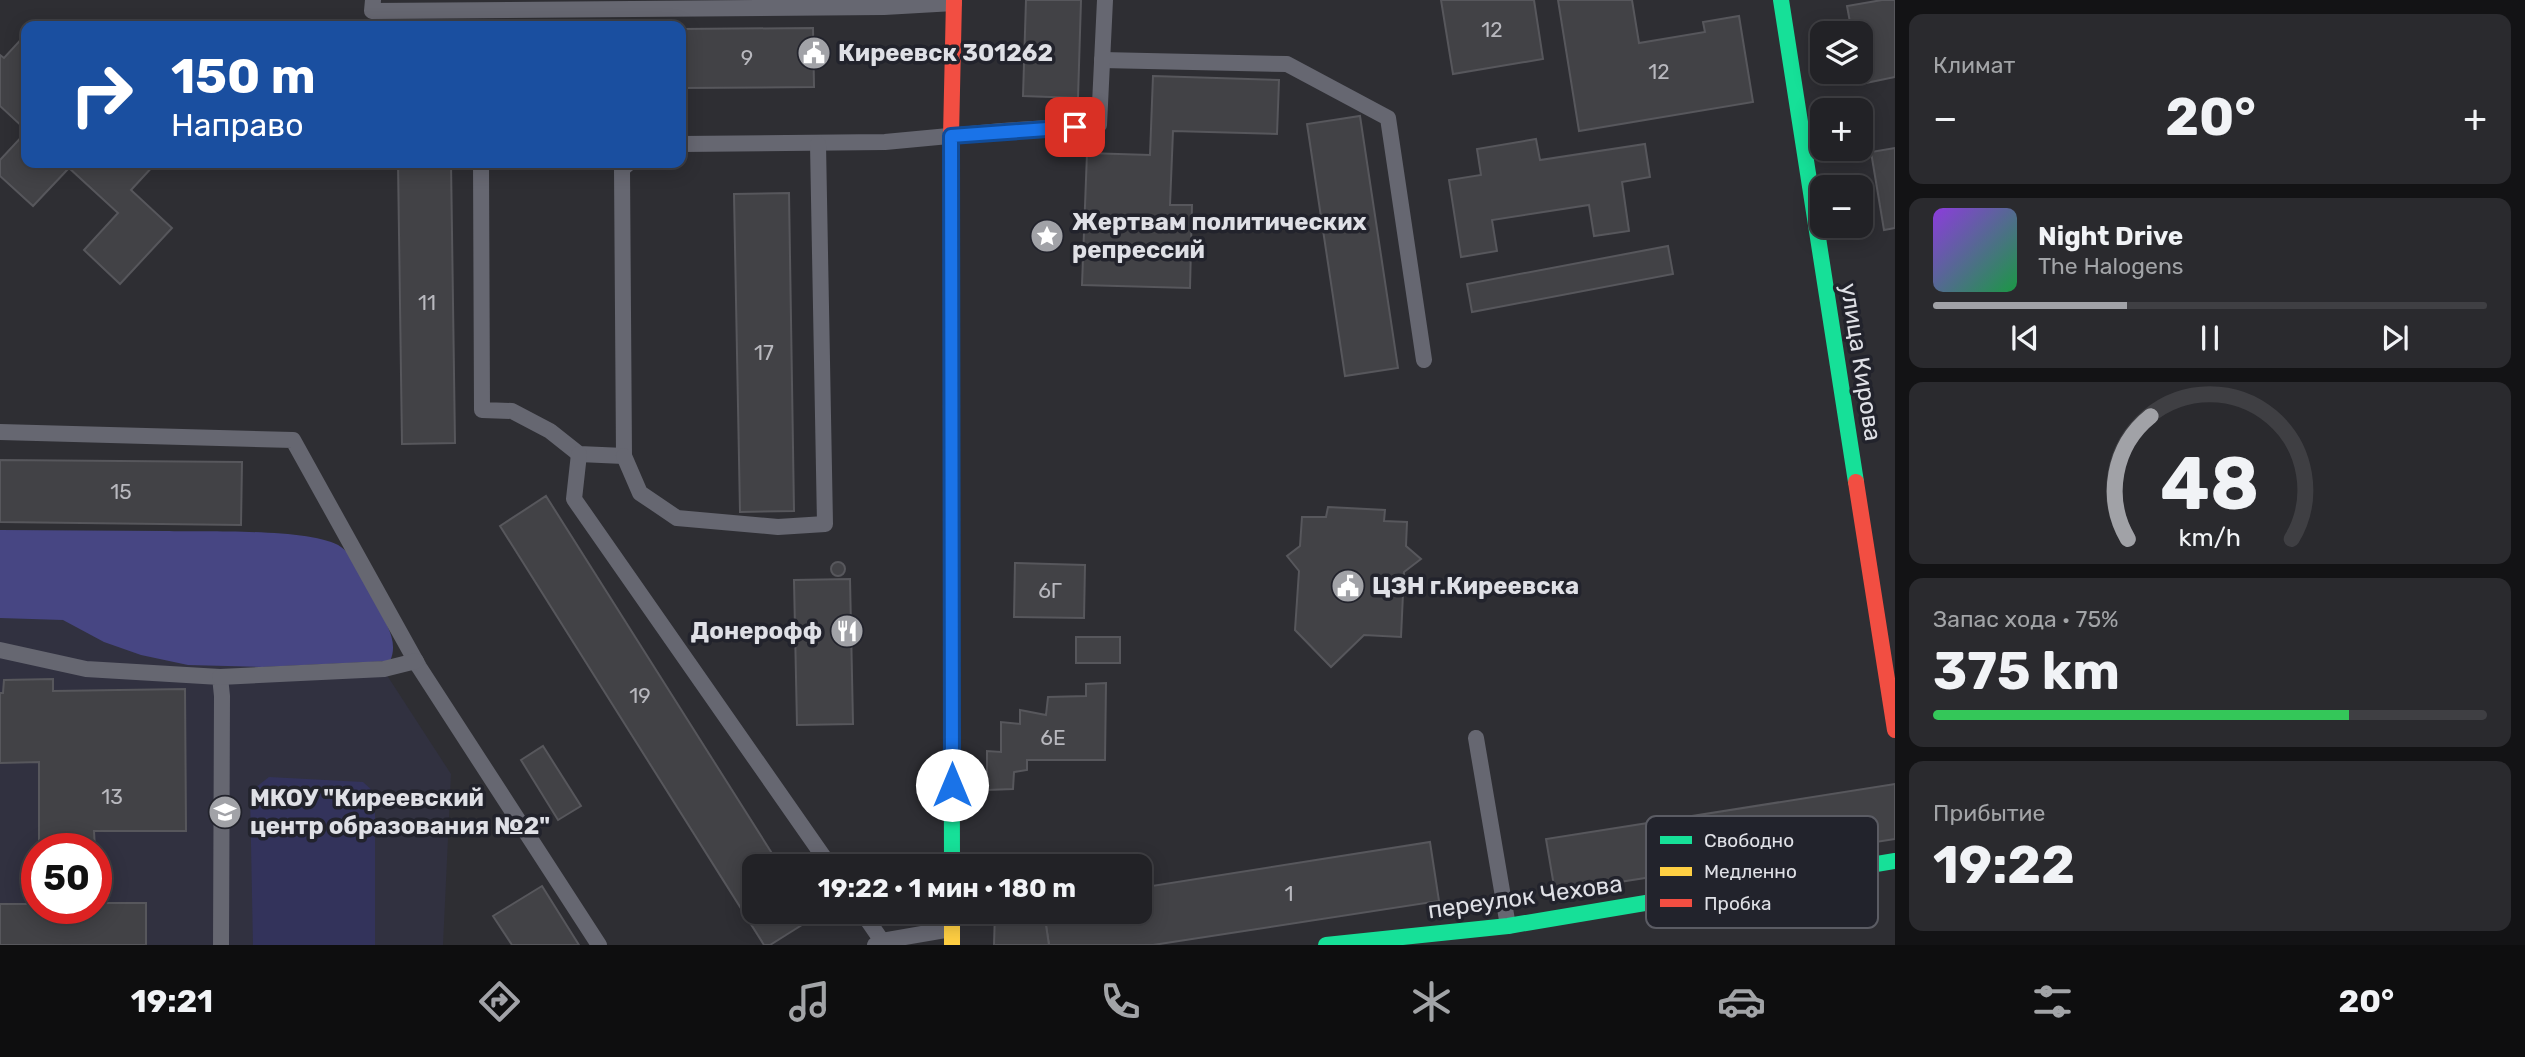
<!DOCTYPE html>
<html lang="ru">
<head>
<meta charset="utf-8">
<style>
	:root { --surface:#222226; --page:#2a2a2e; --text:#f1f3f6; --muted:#a2a4a7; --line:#3f3f43; --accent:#a1a2a7 }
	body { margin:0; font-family:Rubik,sans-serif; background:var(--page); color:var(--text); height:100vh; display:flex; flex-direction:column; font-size:26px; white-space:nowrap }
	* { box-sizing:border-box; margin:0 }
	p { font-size:23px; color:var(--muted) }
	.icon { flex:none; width:38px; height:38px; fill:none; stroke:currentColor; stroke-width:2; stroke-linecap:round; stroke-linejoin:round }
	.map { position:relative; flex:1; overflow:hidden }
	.panel { display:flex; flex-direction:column; gap:14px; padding:14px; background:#131315; width:630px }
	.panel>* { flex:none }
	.guide { position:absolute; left:21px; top:21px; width:665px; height:147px; border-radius:14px; box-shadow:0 4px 18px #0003,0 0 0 2px var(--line); background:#1a4fa0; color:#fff; overflow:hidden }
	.fabs { position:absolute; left:1810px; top:21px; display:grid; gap:14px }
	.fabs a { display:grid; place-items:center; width:63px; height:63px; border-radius:14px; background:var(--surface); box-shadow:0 4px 18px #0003,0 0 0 2px var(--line); font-size:35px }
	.speed { position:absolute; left:21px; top:833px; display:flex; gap:14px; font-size:35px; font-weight:700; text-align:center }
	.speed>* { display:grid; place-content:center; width:91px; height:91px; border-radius:50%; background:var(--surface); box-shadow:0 4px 18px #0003,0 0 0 2px var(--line); line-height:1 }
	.speed .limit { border:10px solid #d22; background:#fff; color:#111 }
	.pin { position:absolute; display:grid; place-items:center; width:60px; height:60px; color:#fff; margin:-30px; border-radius:14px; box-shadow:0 4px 10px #0006 }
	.me { position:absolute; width:77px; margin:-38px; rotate:0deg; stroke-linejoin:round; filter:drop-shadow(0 0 5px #0008) }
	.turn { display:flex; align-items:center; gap:24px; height:147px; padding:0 35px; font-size:32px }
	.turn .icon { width:91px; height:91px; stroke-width:2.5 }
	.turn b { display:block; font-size:49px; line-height:60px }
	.big { font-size:52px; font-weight:700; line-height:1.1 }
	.panel .tile { flex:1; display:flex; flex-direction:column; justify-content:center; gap:10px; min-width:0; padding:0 24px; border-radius:14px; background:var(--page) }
	.panel .dial { align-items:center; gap:0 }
	.dial svg { height:182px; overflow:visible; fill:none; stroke:var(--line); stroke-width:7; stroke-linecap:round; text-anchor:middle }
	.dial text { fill:var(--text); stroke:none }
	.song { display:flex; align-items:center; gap:21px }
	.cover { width:84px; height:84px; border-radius:10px; background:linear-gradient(135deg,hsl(270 70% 55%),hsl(140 70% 35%)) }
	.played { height:7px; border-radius:4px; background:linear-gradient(90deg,var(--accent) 35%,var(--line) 35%) }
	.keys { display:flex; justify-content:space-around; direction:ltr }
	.heat { display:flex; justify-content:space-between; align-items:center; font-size:38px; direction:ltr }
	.charge { height:10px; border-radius:5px; background:linear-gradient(90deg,#34c759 75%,var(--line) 0) }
	.trip { position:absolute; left:742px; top:854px; width:410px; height:70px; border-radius:14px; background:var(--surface); box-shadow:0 4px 18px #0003,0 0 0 2px var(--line); font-weight:700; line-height:70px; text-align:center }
	.tab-bar { display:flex; height:112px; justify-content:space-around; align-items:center; background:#0e0e0f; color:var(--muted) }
	.tab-bar .icon { width:49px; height:49px }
	.tab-bar .on { color:var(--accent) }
	.tab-bar b { font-size:32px; color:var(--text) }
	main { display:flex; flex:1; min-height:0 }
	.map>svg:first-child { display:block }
</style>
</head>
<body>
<main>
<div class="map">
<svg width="1895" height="945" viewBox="0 0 1895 945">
	<rect width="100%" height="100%" fill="#2e2e33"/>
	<path fill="#313140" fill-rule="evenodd" d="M0 606 344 609 451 774 443 945H0ZM37 849H96V908H37Z"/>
	<polygon fill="#33335b" points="269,777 363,782 375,793 375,945 253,945 250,792"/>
	<path fill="#474683" d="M0 530C55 530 111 531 166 531 202 532 315 528 341 547 359 560 367 588 377 606 386 623 399 642 390 661L262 667 188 665 141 655 104 642 63 620 0 618Z"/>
	<g fill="#424246" stroke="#57575c" stroke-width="2">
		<polygon points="1026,0 1081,0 1078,98 1023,96"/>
		<polygon points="1441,0 1534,0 1543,59 1453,74"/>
		<polygon points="1558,0 1632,0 1639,43 1705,32 1703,22 1739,16 1753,102 1579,131"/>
		<polygon points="1882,0 1895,0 1895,77 1861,84 1859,72 1860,33 1852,33 1847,6"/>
		<polygon points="813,28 814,87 681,88 681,29"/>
		<polygon points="26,34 26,130 0,106 0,55 4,58"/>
		<polygon points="1153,76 1279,80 1277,134 1173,131 1170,205 1192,205 1190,288 1082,285 1087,153 1150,155"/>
		<polygon points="1360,116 1398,368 1345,376 1307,124"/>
		<polygon points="26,132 26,163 156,163 131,190 172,228 120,284 84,250 118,213 69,168 33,206 0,176 0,160"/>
		<polygon points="1536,139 1540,160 1645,144 1650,177 1622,182 1629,231 1594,236 1589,205 1492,220 1497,251 1461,257 1449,180 1481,175 1477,149"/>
		<polygon points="1895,148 1895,228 1884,230 1871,152"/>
		<polygon points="398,163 451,163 455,443 402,444"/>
		<polygon points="789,193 794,511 740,512 734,194"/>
		<polygon points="1668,246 1673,274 1472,312 1467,284"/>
		<polygon points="0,460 242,462 241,525 0,522"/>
		<polygon points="546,496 780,866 754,866 754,912 809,912 813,918 770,945 764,945 500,526"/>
		<polygon points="1328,507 1385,510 1384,521 1407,522 1406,546 1421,559 1404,572 1401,637 1364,635 1331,667 1295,630 1299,571 1287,556 1300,546 1302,517 1326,517"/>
		<circle cx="838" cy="569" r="7"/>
		<polygon points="1015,563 1085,565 1084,618 1014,617"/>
		<polygon points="850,579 853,724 797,725 794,580"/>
		<rect x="1076" y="637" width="44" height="26"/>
		<polygon points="53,679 53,691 185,689 186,831 94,831 95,849 39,849 39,762 0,763 0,693 3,693 4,680"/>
		<polygon points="1106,683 1105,760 1027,760 1027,770 1014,772 1013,789 987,790 987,751 1001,752 1001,722 1020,724 1020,710 1046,715 1048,697 1086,696 1086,684"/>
		<polygon points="543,746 581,806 558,820 521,760"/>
		<polygon points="1895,784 1895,839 1555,892 1546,839"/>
		<polygon points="1430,842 1439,901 1153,945 1049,945 1044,912 1139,912 1139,888"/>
		<polygon points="542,886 579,945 512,945 493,916"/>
		<polygon points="96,903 146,903 146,945 0,945 0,904 37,904 37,908 96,908"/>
		<polygon points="995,912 1044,912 1049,945 994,945"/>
	</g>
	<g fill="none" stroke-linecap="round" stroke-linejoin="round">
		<g stroke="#666771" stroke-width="16">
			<polyline points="373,0 372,11 884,7 954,3"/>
			<polyline points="1102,60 1287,64 1388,118 1424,360"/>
			<polyline points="681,144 885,142 1002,131 1099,125 1105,0"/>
			<polyline points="481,163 482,410 512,411 550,431 579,454 624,456 622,169 629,163"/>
			<polyline points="0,432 293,440 419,667 599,945"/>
			<polyline points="579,454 574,499 830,866"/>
			<polyline points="624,456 640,493 677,518 778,527 825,524 818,144"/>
			<polyline points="0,650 86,669 220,677 222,696 221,945"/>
			<polyline points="220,677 384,669 416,661"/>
			<polyline points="1476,738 1508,926"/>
			<polyline points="862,912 882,941"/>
			<polyline points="875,945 882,941 951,929"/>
		</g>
		<g stroke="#16e098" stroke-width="16">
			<polyline points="1781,0 1856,482"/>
			<polyline points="951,416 952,866"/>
			<polyline points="1326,945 1508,926 1895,861"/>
		</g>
		<polyline stroke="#ffcf43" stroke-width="16" points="952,912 952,945"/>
		<g stroke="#f24e42" stroke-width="16">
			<polyline points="951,416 951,136 954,0"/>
			<polyline points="1856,482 1895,730"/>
		</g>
	</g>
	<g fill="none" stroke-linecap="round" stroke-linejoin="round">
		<defs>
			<polyline id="route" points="952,785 951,136 1075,127"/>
		</defs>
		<use href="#route" stroke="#114b97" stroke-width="18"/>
		<use href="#route" stroke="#1a73e8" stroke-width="12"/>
	</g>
	<defs>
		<symbol id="civic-disc" viewBox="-11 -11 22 22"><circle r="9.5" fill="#a1a2a7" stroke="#22232c"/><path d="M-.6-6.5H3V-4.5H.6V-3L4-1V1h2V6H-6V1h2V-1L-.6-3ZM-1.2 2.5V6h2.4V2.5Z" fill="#fff"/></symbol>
		<symbol id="sight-disc" viewBox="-11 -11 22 22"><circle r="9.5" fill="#a1a2a7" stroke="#22232c"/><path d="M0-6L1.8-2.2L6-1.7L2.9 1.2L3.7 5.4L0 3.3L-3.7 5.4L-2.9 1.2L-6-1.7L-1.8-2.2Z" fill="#fff"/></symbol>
		<symbol id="restaurant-disc" viewBox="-11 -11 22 22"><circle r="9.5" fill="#a1a2a7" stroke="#22232c"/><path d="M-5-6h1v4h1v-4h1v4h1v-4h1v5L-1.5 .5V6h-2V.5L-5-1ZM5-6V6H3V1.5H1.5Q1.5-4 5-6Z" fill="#fff"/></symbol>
		<symbol id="school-disc" viewBox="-11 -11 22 22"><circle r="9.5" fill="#a1a2a7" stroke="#22232c"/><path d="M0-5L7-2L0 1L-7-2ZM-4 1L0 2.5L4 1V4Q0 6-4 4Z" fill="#fff"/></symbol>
	</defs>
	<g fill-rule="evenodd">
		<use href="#civic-disc" x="795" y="34" width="38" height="38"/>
		<use href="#sight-disc" x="1028" y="217" width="38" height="38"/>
		<use href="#civic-disc" x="1329" y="567" width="38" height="38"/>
		<use href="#restaurant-disc" x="828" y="612" width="38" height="38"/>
		<use href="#school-disc" x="206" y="793" width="38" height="38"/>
	</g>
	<g text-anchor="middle" stroke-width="7" stroke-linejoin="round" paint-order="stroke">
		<g font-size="21" fill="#b8b8be">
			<text x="1492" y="37">12</text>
			<text x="747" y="65">9</text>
			<text x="1659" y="79">12</text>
			<text x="427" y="310">11</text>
			<text x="764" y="360">17</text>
			<text x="121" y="499">15</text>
			<text x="1050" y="598">6Г</text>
			<text x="640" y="703">19</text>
			<text x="1053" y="745">6Е</text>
			<text x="112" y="804">13</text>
			<text x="1289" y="901">1</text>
		</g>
		<g font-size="24" font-weight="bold" fill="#dfe0e6" stroke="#22232c" text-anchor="start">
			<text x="838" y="61">Киреевск 301262</text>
			<text x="1072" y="230">Жертвам политических<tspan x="1072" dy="28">репрессий</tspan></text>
			<text x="1372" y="594">ЦЗН г.Киреевска</text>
			<text x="822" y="639" text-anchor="end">Донерофф</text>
			<text x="250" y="806">МКОУ "Киреевский<tspan x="250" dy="28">центр образования №2"</tspan></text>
		</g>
		<g font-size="24" fill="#dfe0e6" stroke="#22232c">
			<text transform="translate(1861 362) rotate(81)" y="8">улица Кирова</text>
			<text transform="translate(1525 897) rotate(-8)" y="8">переулок Чехова</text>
		</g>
	</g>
	<rect x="1646" y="816" width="232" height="112" rx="10" fill="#22232c" stroke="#5b5c64" stroke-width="2"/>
	<rect x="1660" y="836" width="32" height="8" fill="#16e098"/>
	<rect x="1660" y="867" width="32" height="9" fill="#ffcf43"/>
	<rect x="1660" y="899" width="32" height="8" fill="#f24e42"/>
	<g font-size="19" fill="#dfe0e6">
		<text x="1704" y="847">Свободно</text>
		<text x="1704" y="878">Медленно</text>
		<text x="1704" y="910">Пробка</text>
	</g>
</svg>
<div class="fabs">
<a><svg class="icon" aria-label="layers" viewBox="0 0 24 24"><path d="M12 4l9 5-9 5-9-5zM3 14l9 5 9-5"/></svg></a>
<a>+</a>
<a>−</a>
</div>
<div class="speed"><div class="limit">50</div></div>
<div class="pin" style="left:1075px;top:127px;background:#d93025"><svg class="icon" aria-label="arrive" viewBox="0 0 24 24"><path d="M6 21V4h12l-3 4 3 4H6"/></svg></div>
<svg class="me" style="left:952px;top:785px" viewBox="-20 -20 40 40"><circle r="19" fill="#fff"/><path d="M0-13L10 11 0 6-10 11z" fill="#1a73e8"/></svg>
<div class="trip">19:22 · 1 мин · 180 m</div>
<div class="guide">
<div class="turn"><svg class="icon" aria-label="right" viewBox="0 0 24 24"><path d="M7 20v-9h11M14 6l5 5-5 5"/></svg><div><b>150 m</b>Направо</div></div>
</div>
</div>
<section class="panel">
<div class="tile"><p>Климат</p>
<div class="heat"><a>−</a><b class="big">20°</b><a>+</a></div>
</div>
<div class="tile">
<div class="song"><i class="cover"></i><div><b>Night Drive</b><p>The Halogens</p></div></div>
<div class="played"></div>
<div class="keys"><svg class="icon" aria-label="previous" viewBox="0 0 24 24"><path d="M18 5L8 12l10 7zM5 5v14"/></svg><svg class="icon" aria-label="pause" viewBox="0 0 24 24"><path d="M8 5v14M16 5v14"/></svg><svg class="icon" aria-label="next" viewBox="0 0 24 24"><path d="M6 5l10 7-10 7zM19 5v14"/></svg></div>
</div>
<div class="tile dial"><svg viewBox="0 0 100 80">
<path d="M14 69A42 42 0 1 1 86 69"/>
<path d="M14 69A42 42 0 0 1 24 15" stroke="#a1a2a7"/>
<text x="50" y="56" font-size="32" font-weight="700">48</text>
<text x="50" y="72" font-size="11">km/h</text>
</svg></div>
<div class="tile"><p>Запас хода · 75%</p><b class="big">375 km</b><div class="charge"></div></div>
<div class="tile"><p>Прибытие</p><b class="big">19:22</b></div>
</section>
</main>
<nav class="tab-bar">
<b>19:21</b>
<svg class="icon on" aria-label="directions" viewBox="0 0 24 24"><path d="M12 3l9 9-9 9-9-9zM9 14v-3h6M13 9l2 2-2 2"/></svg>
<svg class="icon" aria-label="music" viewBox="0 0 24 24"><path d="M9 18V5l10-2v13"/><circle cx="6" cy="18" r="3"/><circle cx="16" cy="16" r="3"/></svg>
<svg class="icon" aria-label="phone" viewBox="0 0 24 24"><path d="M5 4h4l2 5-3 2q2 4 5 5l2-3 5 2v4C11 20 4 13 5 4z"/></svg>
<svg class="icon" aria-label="climate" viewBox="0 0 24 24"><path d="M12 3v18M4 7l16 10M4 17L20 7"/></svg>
<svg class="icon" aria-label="car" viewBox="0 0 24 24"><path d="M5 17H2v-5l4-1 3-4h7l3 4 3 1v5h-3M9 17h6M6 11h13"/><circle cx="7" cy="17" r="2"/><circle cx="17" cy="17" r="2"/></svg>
<svg class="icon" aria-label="filters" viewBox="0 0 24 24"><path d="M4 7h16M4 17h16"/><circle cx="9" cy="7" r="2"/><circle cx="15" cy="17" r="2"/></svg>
<b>20°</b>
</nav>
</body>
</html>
